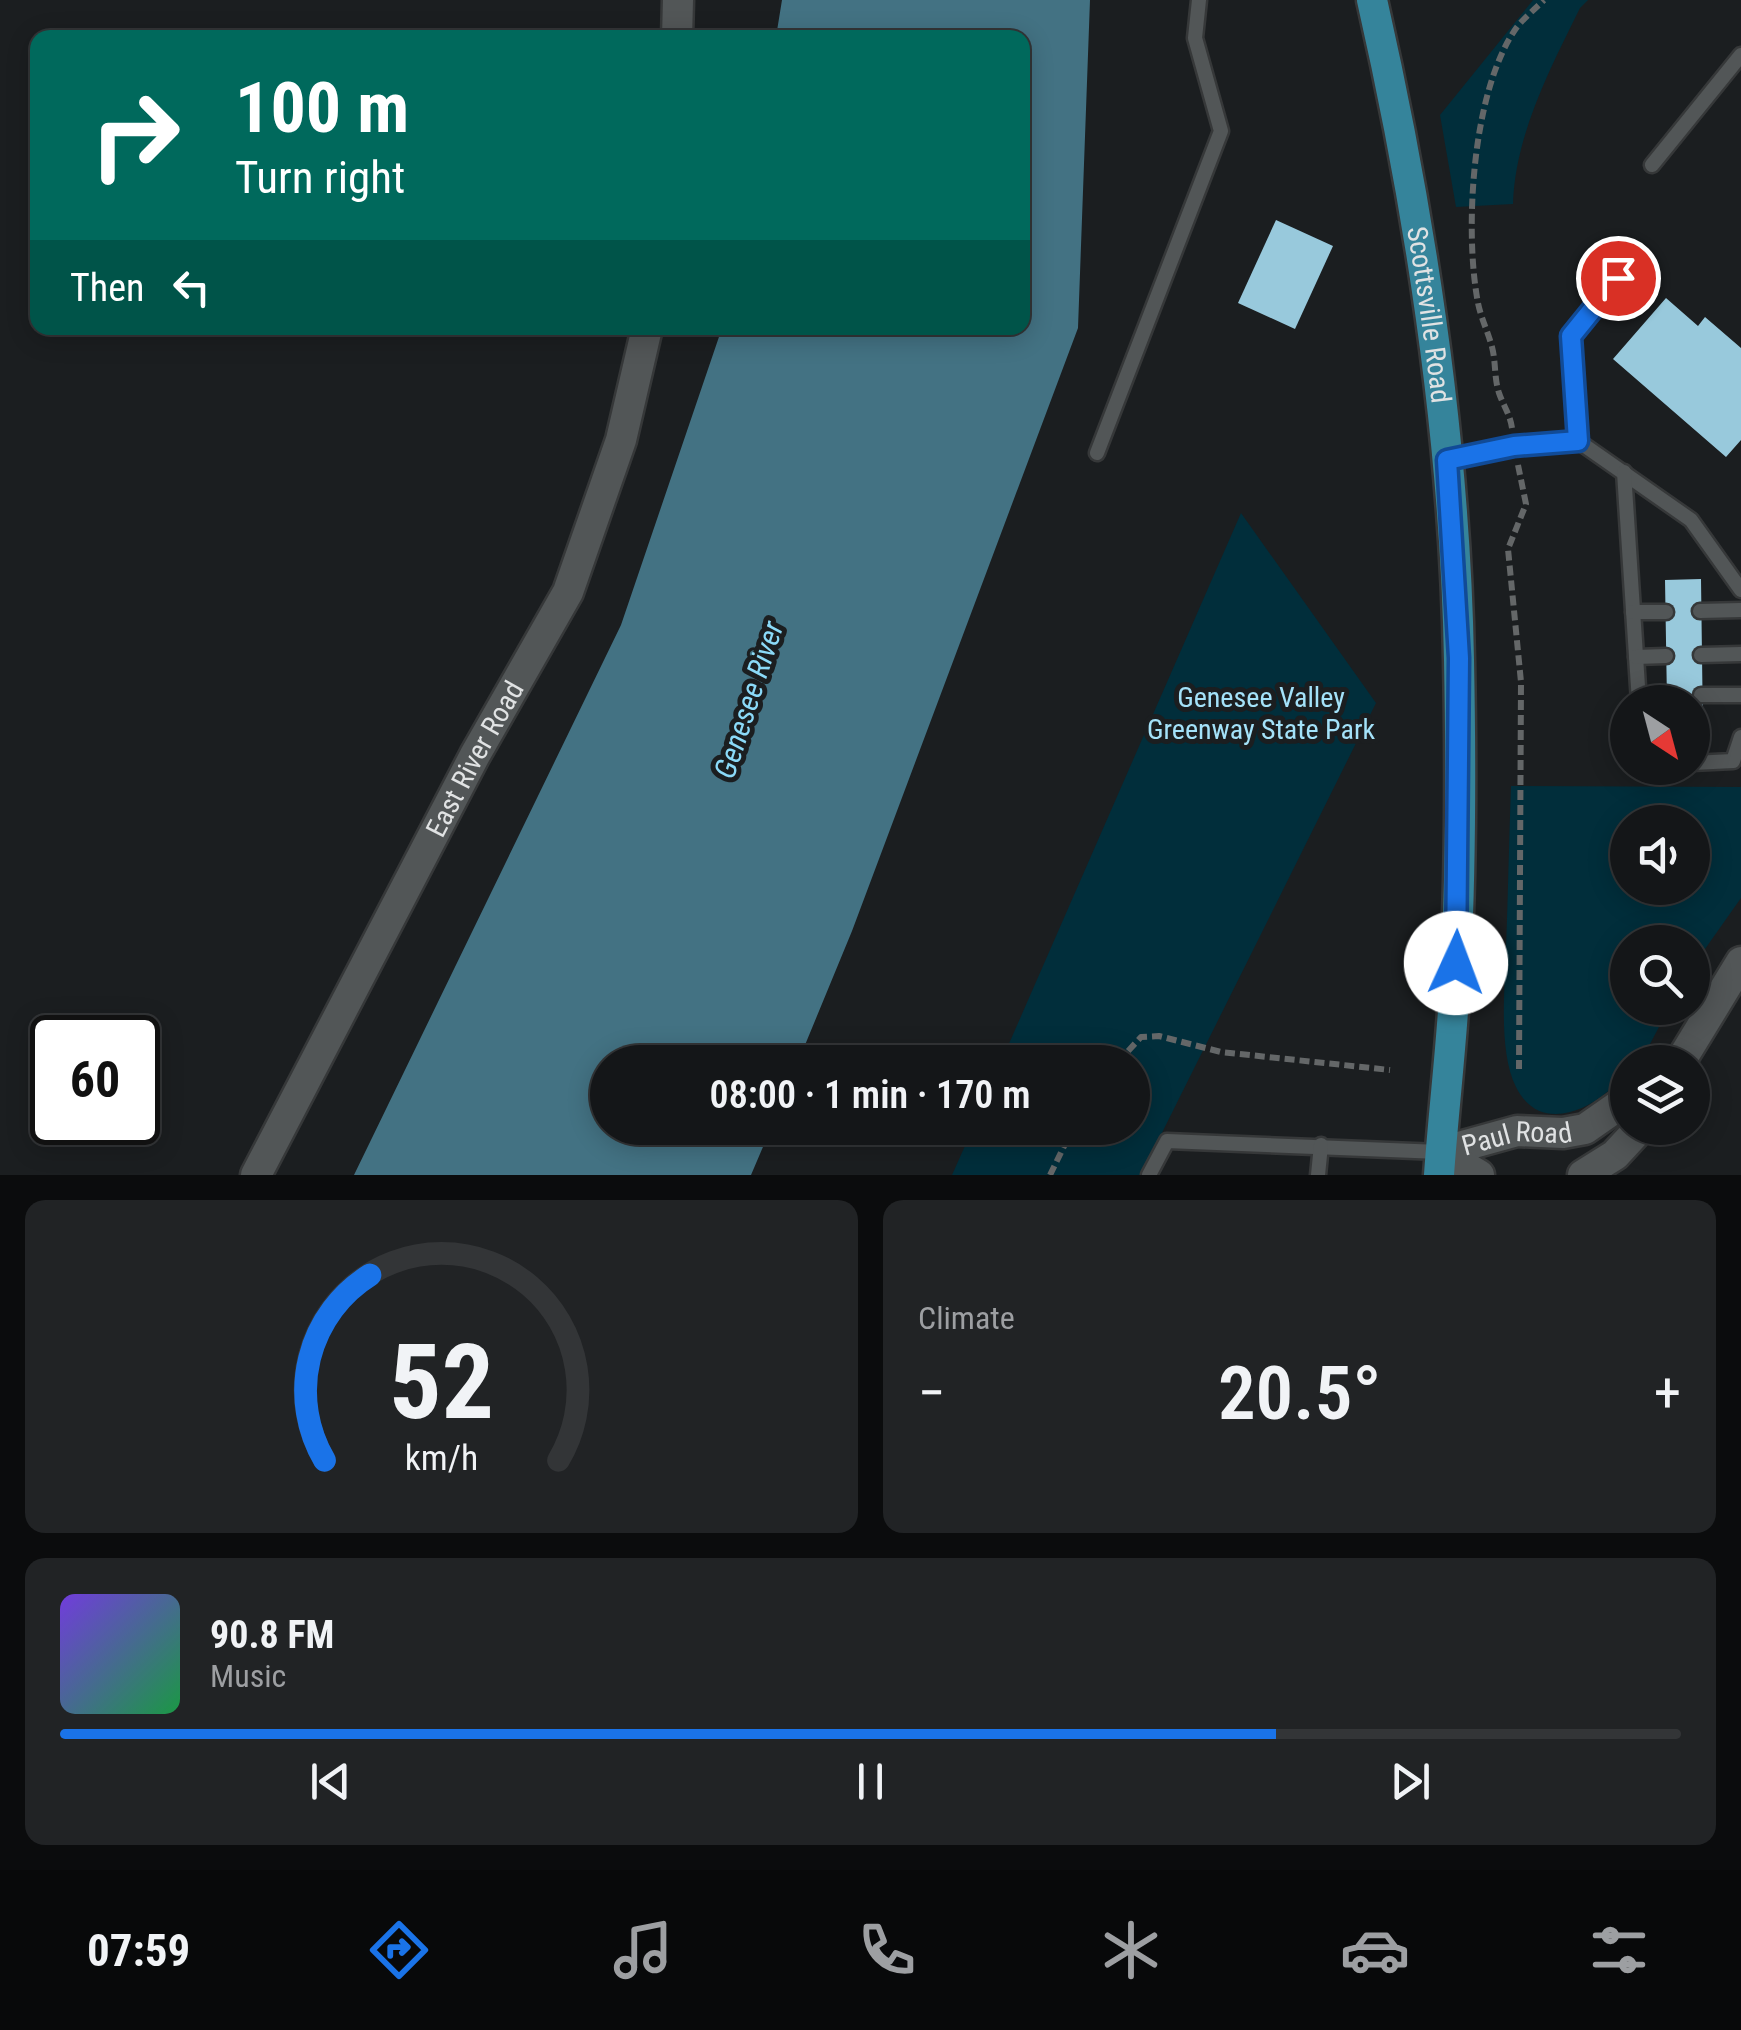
<!DOCTYPE html>
<html lang="en">
<head>
<meta charset="utf-8">
<style>
	:root { --surface:#141618; --page:#212325; --text:#f1f3f6; --muted:#9d9fa2; --line:#333537; --accent:#1a73e8 }
	body { margin:0; font-family:"Roboto Condensed",sans-serif; background:var(--page); color:var(--text); height:100vh; display:flex; flex-direction:column; font-size:38px; white-space:nowrap }
	* { box-sizing:border-box; margin:0 }
	p { font-size:32px; color:var(--muted) }
	.icon { flex:none; width:55px; height:55px; fill:none; stroke:currentColor; stroke-width:2; stroke-linecap:round; stroke-linejoin:round }
	.map { position:relative; height:1175px; overflow:hidden }
	.details { display:flex; flex-direction:column; gap:25px; padding:25px; background:#0b0c0d; flex:1 }
	.details>* { flex:none }
	.top-card { position:absolute; left:30px; top:30px; width:1000px; height:305px; border-radius:20px; box-shadow:0 5px 25px #0003,0 0 0 2px var(--line); background:#00695c; color:#fff; overflow:hidden }
	.needle { width:65px; rotate:144deg }
	.buttons { position:absolute; left:1610px; top:685px; display:grid; gap:20px }
	.buttons a { display:grid; place-items:center; width:100px; height:100px; border-radius:50%; background:var(--surface); box-shadow:0 5px 25px #0003,0 0 0 2px var(--line); font-size:50px }
	.speed { position:absolute; left:30px; top:1015px; display:flex; gap:20px; font-size:50px; font-weight:700; text-align:center }
	.speed>* { display:grid; place-content:center; width:130px; height:130px; border-radius:50%; background:var(--surface); box-shadow:0 5px 25px #0003,0 0 0 2px var(--line); line-height:1 }
	.speed .limit { border:5px solid #111; border-radius:15px; background:#fff; color:#111 }
	.pin { position:absolute; display:grid; place-items:center; width:85px; height:85px; color:#fff; margin:-42px; border:5px solid #fff; border-radius:50%; box-shadow:0 2px 10px #0007 }
	.me { position:absolute; width:110px; margin:-55px; rotate:2deg; stroke-linejoin:round; filter:drop-shadow(0 0 8px #0008) }
	.turn { display:flex; align-items:center; gap:35px; height:210px; padding:0 40px; font-size:45px }
	.turn .icon { width:130px; height:130px; stroke-width:2.5 }
	.turn b { display:block; font-size:70px; line-height:85px }
	.then { display:flex; align-items:center; height:95px; padding:0 40px; background:#0003; gap:20px; font-size:38px }
	.big { font-size:75px; font-weight:600; line-height:1.1 }
	.details .card { flex:1; display:flex; flex-direction:column; justify-content:center; gap:15px; min-width:0; padding:0 35px; border-radius:20px; background:var(--page) }
	.details .dial { align-items:center; gap:0 }
	.dial svg { height:260px; overflow:visible; fill:none; stroke:var(--line); stroke-width:7; stroke-linecap:round; text-anchor:middle }
	.dial text { fill:var(--text); stroke:none }
	.song { display:flex; align-items:center; gap:30px }
	.cover { width:120px; height:120px; border-radius:15px; background:linear-gradient(135deg,hsl(260 70% 55%),hsl(140 70% 35%)) }
	.played { height:10px; border-radius:5px; background:linear-gradient(90deg,var(--accent) 75%,var(--line) 75%) }
	.keys { display:flex; justify-content:space-around; direction:ltr }
	.heat { display:flex; justify-content:space-between; align-items:center; font-size:55px; direction:ltr }
	.details .tiles { flex:1; display:grid; gap:25px; grid-template-columns:1fr 1fr }
	.card:last-child { grid-column:span 2 }
	.trip { position:absolute; left:590px; top:1045px; width:560px; height:100px; border-radius:50px; background:var(--surface); box-shadow:0 5px 25px #0003,0 0 0 2px var(--line); font-weight:600; line-height:100px; text-align:center }
	.tab-bar { display:flex; height:160px; justify-content:space-around; align-items:center; background:#08090a; color:var(--muted) }
	.tab-bar .icon { width:70px; height:70px }
	.tab-bar .current { color:var(--accent) }
	.tab-bar b { font-size:45px; color:var(--text) }
	.map>svg:first-child { display:block }
</style>
</head>
<body>
<div class="map">
<svg width="1741" height="1175" viewBox="0 0 1741 1175">
	<rect width="100%" height="100%" fill="#1b1e20"/>
	<g fill="#012e3b" fill-rule="evenodd">
		<path d="M1533 0H1588L1580 8C1550 69 1515 135 1513 204L1456 207 1440 115Z"/>
		<polygon points="1241,513 1376,703 1141,1175 952,1175 973,1128 1132,1128 1132,1062 1001,1062"/>
		<path d="M1511 786 1741 787V898L1693 966 1692 942H1628V1008H1669L1650 1044 1635 1062H1628C1628 1077 1617 1084 1607 1092 1579 1116 1536 1128 1516 1087 1498 1051 1505 988 1506 949 1508 894 1509 840 1511 786ZM1628 822H1692V888H1628Z"/>
	</g>
	<polygon fill="#437283" points="782,0 1090,0 1078,328 852,931 798,1062 608,1062 608,1128 771,1128 751,1175 354,1175 621,625 722,328 1022,328 1022,38 776,37"/>
	<g fill="#98c9dc">
		<polygon points="1276,220 1333,246 1295,329 1238,303"/>
		<polygon points="1666,298 1698,326 1705,317 1741,348 1741,440 1726,457 1613,359"/>
		<polygon points="1701,579 1703,733 1692,734 1692,702 1667,702 1665,580"/>
	</g>
	<g fill="none" stroke-linecap="round" stroke-linejoin="round">
		<defs>
			<g id="service">
				<polyline points="1652,165 1741,55"/>
				<polyline points="1578,441 1571,335 1638,255"/>
				<polyline points="1097,453 1221,131 1195,38 1199,0"/>
				<polyline points="1447,459 1514,446 1578,441 1691,520 1741,590"/>
				<polyline points="1624,472 1639,702"/>
				<polyline points="1700,611 1741,610"/>
				<polyline points="1633,612 1666,612"/>
				<polyline points="1701,655 1741,654"/>
				<polyline points="1636,657 1666,656"/>
				<polyline points="1701,695 1741,695"/>
				<polyline points="1639,697 1667,696"/>
				<polyline points="1692,763 1733,761 1741,737"/>
				<polyline points="1149,1175 1167,1141 1440,1152"/>
				<polyline points="1318,1175 1321,1145"/>
			</g>
			<g id="tertiary">
				<polyline points="677,38 678,0"/>
				<polyline points="1680,1062 1741,962"/>
				<path id="s1" d="M1441 1152 1517 1131 1563 1133 1585 1129 1628 1099"/>
				<polyline points="1441,1152 1479,1175"/>
				<path id="s2" d="M256 1175 475 755 568 592 621 440 647 328"/>
				<polyline points="1583,1175 1615,1155 1640,1128"/>
			</g>
			<g id="primary">
				<path id="s3" d="M1372 0C1421 216 1455 438 1459 660 1461 761 1461 863 1456 963 1453 1034 1444 1104 1439 1175"/>
			</g>
		</defs>
		<use href="#service" stroke="#363839" stroke-width="19"/>
		<use href="#tertiary" stroke="#363839" stroke-width="35"/>
		<use href="#primary" stroke="#363839" stroke-width="35"/>
		<g stroke="#646768" stroke-width="6" stroke-dasharray="10 5" stroke-linecap="butt">
			<path d="M1512 428C1510 414 1503 405 1499 393 1494 378 1496 362 1492 347 1488 332 1481 318 1478 303 1464 230 1472 89 1517 27 1524 18 1535 9 1544 0"/>
			<polyline points="1518,465 1526,504 1508,549 1521,682 1519,1069"/>
			<polyline points="1118,1062 1141,1037 1159,1036 1221,1052 1390,1070"/>
			<polyline points="1050,1175 1073,1128"/>
		</g>
		<use href="#service" stroke="#525657" stroke-width="14"/>
		<use href="#tertiary" stroke="#525657" stroke-width="30"/>
		<use href="#primary" stroke="#35849b" stroke-width="30"/>
	</g>
	<g fill="none" stroke-linecap="round" stroke-linejoin="round">
		<defs>
			<polyline id="route" points="1456,963 1459,658 1447,460 1514,446 1578,441 1571,336 1618,278"/>
		</defs>
		<use href="#route" stroke="#114b97" stroke-width="25"/>
		<use href="#route" stroke="#1a73e8" stroke-width="18"/>
	</g>
	<g text-anchor="middle" stroke-width="10" stroke-linejoin="round" paint-order="stroke">
		<g font-size="28" fill="#e0e2e3" stroke="#1b1e20">
			<text dy="10" stroke="none"><textPath href="#s3" startOffset="320">Scottsville Road</textPath></text>
			<text dy="10" stroke="none"><textPath href="#s2" startOffset="470">East River Road</textPath></text>
			<text dy="10" stroke="none"><textPath href="#s1" startOffset="78">Paul Road</textPath></text>
		</g>
		<g font-size="28" fill="#a4e2f9" stroke="#1b1e20">
			<text x="1261" y="707">Genesee Valley<tspan x="1261" dy="32">Greenway State Park</tspan></text>
		</g>
		<g font-size="30" font-style="italic" fill="#8bdaf8" stroke="#1b1e20">
			<text transform="translate(749 700) rotate(-72)" y="10">Genesee River</text>
		</g>
	</g>
</svg>
<div class="buttons">
<a><svg class="needle" viewBox="-14 -14 28 28"><path d="M0-13l5 13h-10z" fill="#e53935"/><path d="M0 13l5-13h-10z" fill="#9d9fa2"/></svg></a>
<a><svg class="icon" aria-label="sound" viewBox="0 0 24 24"><path d="M4 9h4l5-4v14l-5-4H4zM17 9q2 3 0 6"/></svg></a>
<a><svg class="icon" aria-label="search" viewBox="0 0 24 24"><circle cx="10" cy="10" r="6"/><path d="M15 15l6 6"/></svg></a>
<a><svg class="icon" aria-label="layers" viewBox="0 0 24 24"><path d="M12 4l9 5-9 5-9-5zM3 14l9 5 9-5"/></svg></a>
</div>
<div class="speed"><div class="limit">60</div></div>
<div class="pin" style="left:1618px;top:278px;background:#d93025"><svg class="icon" aria-label="arrive" viewBox="0 0 24 24"><path d="M6 21V4h12l-3 4 3 4H6"/></svg></div>
<svg class="me" style="left:1456px;top:963px" viewBox="-20 -20 40 40"><circle r="19" fill="#fff"/><path d="M0-13L10 11 0 6-10 11z" fill="#1a73e8"/></svg>
<div class="trip">08:00 · 1 min · 170 m</div>
<div class="top-card">
<div class="turn"><svg class="icon" aria-label="right" viewBox="0 0 24 24"><path d="M7 20v-9h11M14 6l5 5-5 5"/></svg><div><b>100 m</b>Turn right</div></div>
<div class="then">Then<svg class="icon" aria-label="left" viewBox="0 0 24 24"><path d="M17 20v-9H6M10 6l-5 5 5 5"/></svg></div>
</div>
</div>
<section class="details">
<div class="tiles">
<div class="card dial"><svg viewBox="0 0 100 80">
<path d="M14 69A42 42 0 1 1 86 69"/>
<path d="M14 69A42 42 0 0 1 28 12" stroke="#1a73e8"/>
<text x="50" y="56" font-size="32" font-weight="700">52</text>
<text x="50" y="72" font-size="11">km/h</text>
</svg></div>
<div class="card"><p>Climate</p>
<div class="heat"><a>−</a><b class="big">20.5°</b><a>+</a></div>
</div>
<div class="card">
<div class="song"><i class="cover"></i><div><b>90.8 FM</b><p>Music</p></div></div>
<div class="played"></div>
<div class="keys"><svg class="icon" aria-label="previous" viewBox="0 0 24 24"><path d="M18 5L8 12l10 7zM5 5v14"/></svg><svg class="icon" aria-label="pause" viewBox="0 0 24 24"><path d="M8 5v14M16 5v14"/></svg><svg class="icon" aria-label="next" viewBox="0 0 24 24"><path d="M6 5l10 7-10 7zM19 5v14"/></svg></div>
</div>
</div>
</section>
<nav class="tab-bar">
<b>07:59</b>
<svg class="icon current" aria-label="directions" viewBox="0 0 24 24"><path d="M12 3l9 9-9 9-9-9zM9 14v-3h6M13 9l2 2-2 2"/></svg>
<svg class="icon" aria-label="music" viewBox="0 0 24 24"><path d="M9 18V5l10-2v13"/><circle cx="6" cy="18" r="3"/><circle cx="16" cy="16" r="3"/></svg>
<svg class="icon" aria-label="phone" viewBox="0 0 24 24"><path d="M5 4h4l2 5-3 2q2 4 5 5l2-3 5 2v4C11 20 4 13 5 4z"/></svg>
<svg class="icon" aria-label="climate" viewBox="0 0 24 24"><path d="M12 3v18M4 7l16 10M4 17L20 7"/></svg>
<svg class="icon" aria-label="car" viewBox="0 0 24 24"><path d="M5 17H2v-5l4-1 3-4h7l3 4 3 1v5h-3M9 17h6M6 11h13"/><circle cx="7" cy="17" r="2"/><circle cx="17" cy="17" r="2"/></svg>
<svg class="icon" aria-label="filters" viewBox="0 0 24 24"><path d="M4 7h16M4 17h16"/><circle cx="9" cy="7" r="2"/><circle cx="15" cy="17" r="2"/></svg>
</nav>
</body>
</html>
